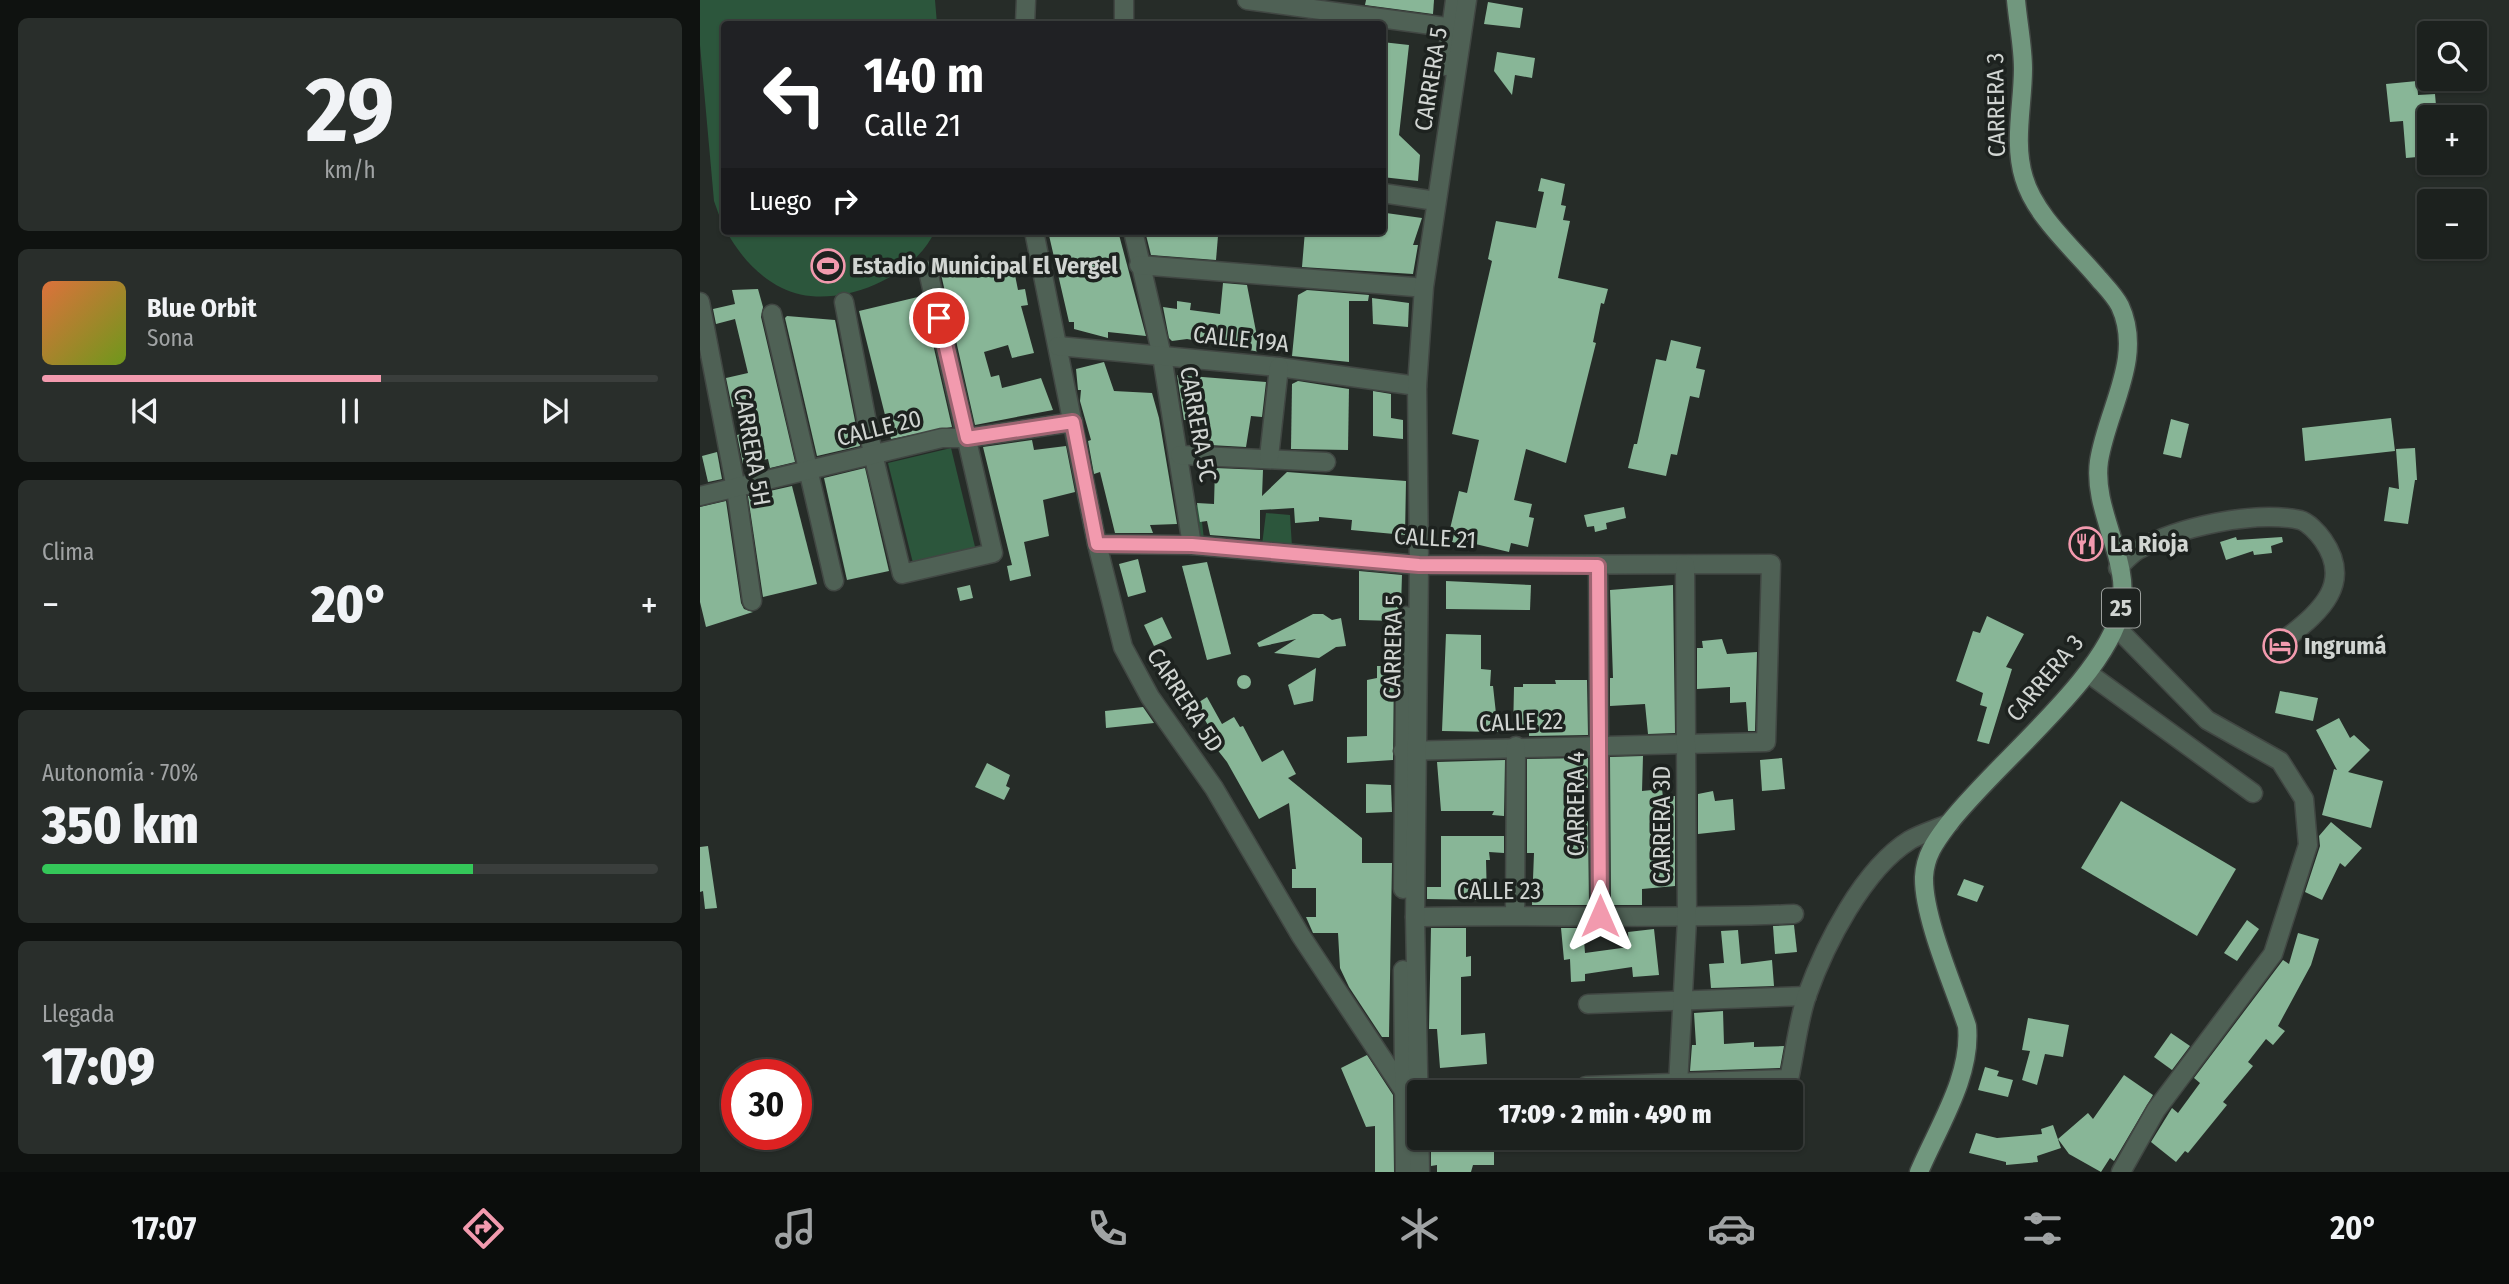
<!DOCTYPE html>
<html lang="es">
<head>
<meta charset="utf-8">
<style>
	:root { --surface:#1c211e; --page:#292e2b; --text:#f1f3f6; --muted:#a0a3a4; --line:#3a3e3c; --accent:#f29aae }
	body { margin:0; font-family:"Fira Sans Condensed",sans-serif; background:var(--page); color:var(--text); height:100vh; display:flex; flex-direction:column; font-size:26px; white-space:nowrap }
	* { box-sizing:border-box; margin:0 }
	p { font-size:23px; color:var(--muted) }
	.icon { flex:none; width:38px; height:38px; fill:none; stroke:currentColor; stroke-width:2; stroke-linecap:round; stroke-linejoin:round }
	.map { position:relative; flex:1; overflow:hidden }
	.sheet { display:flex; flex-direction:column; gap:18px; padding:18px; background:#0f1210; width:700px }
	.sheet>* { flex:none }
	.hud { position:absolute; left:21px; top:21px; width:665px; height:214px; border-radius:7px; box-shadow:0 2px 5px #0004,0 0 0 2px var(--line); background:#202124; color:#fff; overflow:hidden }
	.tools { position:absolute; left:1717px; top:21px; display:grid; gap:14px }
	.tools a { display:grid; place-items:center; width:70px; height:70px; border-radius:7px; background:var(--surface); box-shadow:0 2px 5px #0004,0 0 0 2px var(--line); font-size:35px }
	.speed { position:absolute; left:21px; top:1059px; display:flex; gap:14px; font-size:35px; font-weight:700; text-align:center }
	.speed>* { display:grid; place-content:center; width:91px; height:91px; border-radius:50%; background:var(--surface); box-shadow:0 2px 5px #0004,0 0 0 2px var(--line); line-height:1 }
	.speed .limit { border:10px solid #d22; background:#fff; color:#111 }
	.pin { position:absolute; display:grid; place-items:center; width:60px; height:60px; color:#fff; margin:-30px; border:4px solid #fff; border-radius:50%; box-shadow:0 2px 7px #0007 }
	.me { position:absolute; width:77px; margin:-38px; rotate:0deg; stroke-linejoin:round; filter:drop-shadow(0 0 5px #0008) }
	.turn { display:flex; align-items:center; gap:24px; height:147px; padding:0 28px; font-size:32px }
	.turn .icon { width:91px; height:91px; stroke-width:2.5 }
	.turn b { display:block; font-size:49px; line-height:60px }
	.then { display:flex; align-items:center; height:66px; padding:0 28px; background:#0003; gap:14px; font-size:26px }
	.big { font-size:52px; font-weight:800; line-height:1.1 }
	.sheet .widget { flex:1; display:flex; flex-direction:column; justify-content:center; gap:10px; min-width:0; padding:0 24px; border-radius:10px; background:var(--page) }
	.sheet .dial { align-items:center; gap:0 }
	.dial b { font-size:91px; line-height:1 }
	.song { display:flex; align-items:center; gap:21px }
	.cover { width:84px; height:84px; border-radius:10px; background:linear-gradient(135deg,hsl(20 70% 55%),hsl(80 70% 35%)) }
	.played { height:7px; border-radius:4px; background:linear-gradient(90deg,var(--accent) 55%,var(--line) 55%) }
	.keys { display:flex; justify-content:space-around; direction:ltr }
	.heat { display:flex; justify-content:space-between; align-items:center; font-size:38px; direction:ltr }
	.charge { height:10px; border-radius:5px; background:linear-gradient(90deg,#34c759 70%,var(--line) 0) }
	.trip { position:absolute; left:707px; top:1080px; width:396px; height:70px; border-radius:7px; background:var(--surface); box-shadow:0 2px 5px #0004,0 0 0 2px var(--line); font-weight:800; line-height:70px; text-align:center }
	.tabs { display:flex; height:112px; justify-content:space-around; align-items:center; background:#0b0d0c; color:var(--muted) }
	.tabs .icon { width:49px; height:49px }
	.tabs .selected { color:var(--accent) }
	.tabs b { font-size:32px; color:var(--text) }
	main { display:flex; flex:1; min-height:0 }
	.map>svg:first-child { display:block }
</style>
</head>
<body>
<main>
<section class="sheet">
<div class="widget dial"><b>29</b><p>km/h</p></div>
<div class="widget">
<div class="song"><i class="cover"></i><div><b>Blue Orbit</b><p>Sona</p></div></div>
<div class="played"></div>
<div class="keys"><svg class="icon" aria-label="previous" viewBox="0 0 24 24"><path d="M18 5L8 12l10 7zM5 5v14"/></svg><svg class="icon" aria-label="pause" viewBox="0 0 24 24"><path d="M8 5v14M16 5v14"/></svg><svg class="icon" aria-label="next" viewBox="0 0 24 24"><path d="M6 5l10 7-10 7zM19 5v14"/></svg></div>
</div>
<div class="widget"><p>Clima</p>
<div class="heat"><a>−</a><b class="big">20°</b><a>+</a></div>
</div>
<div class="widget"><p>Autonomía · 70%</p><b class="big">350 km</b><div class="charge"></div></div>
<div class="widget"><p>Llegada</p><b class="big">17:09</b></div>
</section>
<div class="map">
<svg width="1809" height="1172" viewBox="0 0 1809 1172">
	<rect width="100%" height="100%" fill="#262c28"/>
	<g fill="#2c563c">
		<polygon points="0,0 235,0 237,24 24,24 24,229 14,201 0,45"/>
		<path d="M26 231H235C213 280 131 313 82 288 56 275 40 255 26 231Z"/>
		<polygon points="251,448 276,551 214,567 188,463"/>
		<polygon points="500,505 504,539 562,545 566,513 590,515 592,547 562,547 495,540 490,506"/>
	</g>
	<g fill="#88b697">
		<polygon points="666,0 734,0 733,14 665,5"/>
		<polygon points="788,2 823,8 820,28 784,24"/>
		<polygon points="682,42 709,45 699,135 720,155 718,181 682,177"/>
		<polygon points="797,52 835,58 832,78 815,75 812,95 794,71"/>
		<polygon points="1717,81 1718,95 1735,94 1737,117 1729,117 1729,156 1706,158 1703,121 1690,122 1686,84"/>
		<polygon points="841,178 865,184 861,205 866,206 863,220 870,221 858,278 908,289 904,304 901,303 893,342 896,343 866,463 826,449 814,500 832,504 829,517 834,518 828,547 811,543 809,552 767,542 766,545 752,542 755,530 750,529 759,491 767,493 779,440 752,434 792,261 788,259 796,221 836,228 844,192 838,191"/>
		<polygon points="686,213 722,218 713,245 718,245 713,274 602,267 605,231 682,231"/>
		<polygon points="348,231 418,231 446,336 408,332 408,338 374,329 374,322 369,322"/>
		<polygon points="445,231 518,236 516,260 451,255"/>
		<polygon points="275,266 277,278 314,270 318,290 325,289 328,305 321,306 334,353 312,358 308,345 284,352 291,377 299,375 302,388 341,378 353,410 275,425 241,274"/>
		<polygon points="523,283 547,285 560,352 487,339 472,341 469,338 463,307 477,309 477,301 491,303 490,310 520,314"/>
		<polygon points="58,289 63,307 61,317 95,462 70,468 68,459 43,464 37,435 61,430 54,402 32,407 26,378 48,373 35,319 16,324 13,309 35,304 32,290"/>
		<polygon points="607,290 669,295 668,301 649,301 649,362 592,356 598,295"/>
		<polygon points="222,296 252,427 191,439 159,311"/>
		<polygon points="672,298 709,303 708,327 673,324"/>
		<polygon points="87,316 135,320 160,446 117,456 85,318"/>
		<polygon points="971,340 1001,347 996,368 1005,370 999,398 990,396 977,455 971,454 966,476 928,468 934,444 937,444 956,359 966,361"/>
		<polygon points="404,362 414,391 452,393 459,418 477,524 450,525 453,533 415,533 400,472 394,474 388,441 391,440 380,401 381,390 378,390 376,369"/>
		<polygon points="477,375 566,382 562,417 551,416 546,447 491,444 490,420 484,420"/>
		<polygon points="598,381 649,389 648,450 591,449 592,384"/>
		<polygon points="673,391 691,394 691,418 703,420 703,439 673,436"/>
		<polygon points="1691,418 1695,451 1605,461 1602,428"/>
		<polygon points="1471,419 1489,424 1481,458 1463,454"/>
		<polygon points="332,440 334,450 366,446 375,492 343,500 349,536 324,542 331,576 310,581 307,566 312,565 283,447"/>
		<polygon points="1715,448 1717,480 1715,480 1708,524 1684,521 1689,487 1699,489 1696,449"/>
		<polygon points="17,452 22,479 8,482 2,456"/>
		<polygon points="165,468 189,571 147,580 124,478"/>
		<polygon points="515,468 563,470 562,496 587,472 706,481 705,535 651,530 652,520 619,517 619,521 595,523 594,508 560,510 560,539 510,535 507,521 500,522 497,503 514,504"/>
		<polygon points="92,486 117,584 63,597 48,496"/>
		<polygon points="26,501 41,603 44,609 53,612 6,627 0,602 0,507"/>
		<polygon points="924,507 926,518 906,523 907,529 895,532 894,526 887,527 884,515"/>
		<polygon points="1536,537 1537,540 1582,537 1583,542 1571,546 1572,553 1554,555 1553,551 1526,560 1520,542"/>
		<polygon points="438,559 446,592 428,597 419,564"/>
		<polygon points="507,562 531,654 507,660 482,566"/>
		<polygon points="659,571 702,575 701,606 696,611 695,621 659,620"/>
		<polygon points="746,581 831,585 830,610 746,609"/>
		<polygon points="270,585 273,598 260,601 257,588"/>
		<polygon points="973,585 975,733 948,734 945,704 910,706 910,678 913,678 910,590"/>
		<polygon points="613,614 623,614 632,620 641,618 646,646 636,647 619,658 574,653 596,639 559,647 557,643"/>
		<polygon points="1287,616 1324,634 1306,667 1312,669 1289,744 1277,741 1287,707 1280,705 1283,693 1256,681 1273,631 1280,633"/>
		<polygon points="462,617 472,638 454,646 444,625"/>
		<polygon points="746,634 781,635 781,669 791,670 790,686 793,686 798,732 742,731"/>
		<polygon points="1022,639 1027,654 1057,652 1055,731 1048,731 1046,702 1030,703 1030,687 997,689 997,648 1003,648 1002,641"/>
		<polygon points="677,666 694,666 693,760 647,763 647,737 667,736 667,680 677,678"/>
		<polygon points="616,668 613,701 594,705 588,685"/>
		<circle cx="544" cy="682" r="7"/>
		<polygon points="855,680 887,680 888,735 829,736 829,733 813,733 814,687 823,687 823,684 856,684"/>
		<polygon points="1580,691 1618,698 1613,721 1575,713"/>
		<polygon points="507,697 522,724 534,717 540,727 543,726 562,762 583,750 596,774 588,778 662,838 662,863 692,863 689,1037 682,1037 649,987 640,968 638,933 613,933 606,917 616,917 616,888 592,888 592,869 596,869 589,803 559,819 527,762 509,739 514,736 496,704"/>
		<polygon points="443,707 454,723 406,728 405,711"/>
		<polygon points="1639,718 1650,738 1654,735 1670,750 1648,772 1683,781 1671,828 1622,815 1634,769 1637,770 1616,730"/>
		<polygon points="943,756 942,791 962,789 963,797 975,796 975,886 942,889 942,905 911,905 910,757"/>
		<polygon points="888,758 888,788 864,788 865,821 888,821 889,905 832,905 834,853 827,853 827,759"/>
		<polygon points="1082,758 1085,789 1062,791 1060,760"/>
		<polygon points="805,760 804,816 792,815 794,811 741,811 737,762"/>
		<polygon points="287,763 310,775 306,786 310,788 304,800 275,787"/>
		<polygon points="666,784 691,785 692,812 666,813"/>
		<polygon points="1013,791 1015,801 1033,799 1035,830 998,834 998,794"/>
		<polygon points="1421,801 1536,869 1497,936 1381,868"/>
		<polygon points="1631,822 1662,848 1645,867 1640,863 1622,900 1605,892 1620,846 1619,836"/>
		<polygon points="741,836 804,836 804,853 789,852 790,860 786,860 787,900 727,899 727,887 741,887"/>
		<polygon points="8,846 17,908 5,909 3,891 0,892 0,847"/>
		<polygon points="1264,879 1284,886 1277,902 1257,895"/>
		<polygon points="1547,920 1559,929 1537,961 1524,953"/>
		<polygon points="1094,925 1097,952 1075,954 1073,926"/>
		<polygon points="731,928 766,928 766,957 771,956 771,976 761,977 761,1035 785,1033 787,1064 740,1068 737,1029 729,1029"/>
		<polygon points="861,928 883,928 885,953 929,947 928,932 954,929 959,975 933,977 932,967 885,974 885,981 871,982 870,959 864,960"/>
		<polygon points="1038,930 1041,964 1072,960 1074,986 1011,988 1009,964 1024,963 1021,931"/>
		<polygon points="1598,933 1619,939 1611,965 1578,1026 1585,1031 1573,1045 1566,1039 1548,1062 1553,1066 1523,1102 1527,1105 1488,1153 1485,1151 1476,1162 1451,1142 1472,1108 1478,1113 1500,1083 1494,1078 1583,960 1589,964"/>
		<polygon points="1023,1011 1024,1044 1054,1042 1054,1047 1084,1046 1080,1068 990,1071 992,1045 996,1045 994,1013"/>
		<polygon points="1328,1018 1369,1025 1363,1057 1345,1054 1337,1085 1322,1080 1330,1051 1322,1050"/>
		<polygon points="1471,1033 1490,1046 1472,1070 1454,1057"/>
		<polygon points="667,1055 693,1095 694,1172 675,1172 675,1126 666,1127 641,1068"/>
		<polygon points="1285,1067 1299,1071 1297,1076 1313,1080 1308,1097 1278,1090"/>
		<polygon points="1424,1075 1453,1095 1414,1161 1410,1158 1401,1172 1369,1154 1358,1139 1388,1113 1393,1119"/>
		<polygon points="1353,1125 1361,1148 1337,1156 1338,1162 1306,1165 1306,1162 1269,1153 1276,1133 1297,1138 1342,1134 1341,1129"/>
		<polygon points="750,1138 794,1138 794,1165 773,1165 771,1172 737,1172 737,1165 731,1166 731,1151 750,1151"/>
	</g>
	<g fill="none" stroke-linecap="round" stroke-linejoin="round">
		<defs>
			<g id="minor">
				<polyline points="547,0 761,29"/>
				<polyline points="325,24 326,0"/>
				<polyline points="424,24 424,0"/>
				<polyline points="746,66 755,0"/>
				<polyline points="682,193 736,201"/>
				<polyline points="334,231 397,544 423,647 450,697 514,788 601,936 704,1091"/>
				<polyline points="433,231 462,356 492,545"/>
				<polyline points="439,265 714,287"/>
				<polyline points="0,302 36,489 52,601"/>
				<polyline points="144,302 173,454 202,574 293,553 228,271"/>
				<polyline points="72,314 134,581"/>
				<polyline points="358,346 579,367 717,386"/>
				<polyline points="480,455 626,462"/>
				<polyline points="569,457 579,367"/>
				<polyline points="0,496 242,438 267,438 373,422"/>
				<polyline points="397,544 492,545 719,565 1071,564 1066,742 703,751"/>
				<polyline points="898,566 900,916"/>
				<path d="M1418 568C1424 562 1431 554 1438 550 1477 527 1555 510 1600 520 1608 522 1618 533 1623 540 1653 583 1621 611 1588 637"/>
				<polyline points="1416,627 1507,720 1580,761 1604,799 1608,845 1573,954 1456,1110 1421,1172"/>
				<polyline points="1388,673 1553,793"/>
				<polyline points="703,889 706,616"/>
				<polyline points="815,915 816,746"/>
				<path d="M715 917C841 914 967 920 1094 914"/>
				<polyline points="703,970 705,1172"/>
				<polyline points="888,1004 1107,996"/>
				<polyline points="978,1085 987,919 985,565"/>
				<path d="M886 1086 1089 1079C1095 1052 1098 1021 1107 995 1125 945 1163 869 1210 840 1222 833 1237 829 1250 823"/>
				<polyline points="720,1172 715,917 719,565 717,386 724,287 767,0"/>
			</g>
			<path id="major" d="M1219 1172C1238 1127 1272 1076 1267 1026 1254 987 1223 917 1224 877 1225 856 1235 842 1247 826 1292 766 1408 677 1421 608 1431 559 1392 511 1399 461 1407 409 1444 358 1420 306 1415 296 1406 287 1399 279 1374 249 1335 216 1324 178 1313 143 1323 104 1323 69 1323 46 1318 23 1316 0"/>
		</defs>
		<use href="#minor" stroke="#414743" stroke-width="21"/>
		<use href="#major" stroke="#414743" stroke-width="21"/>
		<use href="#minor" stroke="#4f6155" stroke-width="18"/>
		<use href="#major" stroke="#71977e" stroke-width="18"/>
	</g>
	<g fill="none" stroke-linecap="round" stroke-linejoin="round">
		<defs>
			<polyline id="route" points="239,318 267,438 373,422 397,544 492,545 719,565 898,566 900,916"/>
		</defs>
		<use href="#route" stroke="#9d6471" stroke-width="18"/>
		<use href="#route" stroke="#f29aae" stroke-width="12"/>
	</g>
	<defs>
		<symbol id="stadium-ring" viewBox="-11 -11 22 22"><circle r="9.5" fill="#1d221f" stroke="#f29aae" stroke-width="1.5"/><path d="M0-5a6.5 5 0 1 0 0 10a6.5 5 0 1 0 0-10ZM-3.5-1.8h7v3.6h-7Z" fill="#f29aae"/></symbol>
		<symbol id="restaurant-ring" viewBox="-11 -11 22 22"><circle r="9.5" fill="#1d221f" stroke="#f29aae" stroke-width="1.5"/><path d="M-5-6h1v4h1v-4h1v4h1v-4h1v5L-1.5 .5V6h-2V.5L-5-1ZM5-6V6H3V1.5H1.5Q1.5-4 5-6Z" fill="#f29aae"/></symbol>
		<symbol id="hotel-ring" viewBox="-11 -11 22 22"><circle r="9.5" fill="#1d221f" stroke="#f29aae" stroke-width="1.5"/><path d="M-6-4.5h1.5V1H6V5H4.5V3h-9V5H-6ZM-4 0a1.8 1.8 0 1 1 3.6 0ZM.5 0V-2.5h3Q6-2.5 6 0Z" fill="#f29aae"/></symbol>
	</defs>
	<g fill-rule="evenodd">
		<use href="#stadium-ring" x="109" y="247" width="38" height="38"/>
		<use href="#restaurant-ring" x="1367" y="525" width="38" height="38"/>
		<use href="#hotel-ring" x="1561" y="627" width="38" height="38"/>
	</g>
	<g text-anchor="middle" stroke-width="7" stroke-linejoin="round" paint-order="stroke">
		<rect fill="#1d221f" stroke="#9b9f9c" stroke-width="2" x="1402" y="588.5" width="38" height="39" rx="5"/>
		<g font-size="23" font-weight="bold" fill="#d1d5d2">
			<text x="1421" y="616">25</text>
		</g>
		<g font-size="24" fill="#d1d5d2" stroke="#1d221f">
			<text transform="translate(731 79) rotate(-81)" y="8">CARRERA 5</text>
			<text transform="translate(1296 105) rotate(-91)" y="8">CARRERA 3</text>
			<text transform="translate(541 339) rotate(6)" y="8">CALLE 19A</text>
			<text transform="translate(498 424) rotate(80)" y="8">CARRERA 5C</text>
			<text transform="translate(179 428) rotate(-14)" y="8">CALLE 20</text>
			<text transform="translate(52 447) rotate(80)" y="8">CARRERA 5H</text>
			<text transform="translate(735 538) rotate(3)" y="8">CALLE 21</text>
			<text transform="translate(693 647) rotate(-89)" y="8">CARRERA 5</text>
			<text transform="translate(1345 678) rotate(-50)" y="8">CARRERA 3</text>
			<text transform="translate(485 700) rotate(57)" y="8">CARRERA 5D</text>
			<text transform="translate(821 722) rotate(-2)" y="8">CALLE 22</text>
			<text transform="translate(876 804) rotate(-90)" y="8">CARRERA 4</text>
			<text transform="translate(962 825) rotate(-90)" y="8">CARRERA 3D</text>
			<text x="799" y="899">CALLE 23</text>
		</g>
		<g font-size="24" font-weight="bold" fill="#d1d5d2" stroke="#1d221f" text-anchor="start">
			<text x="152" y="274">Estadio Municipal El Vergel</text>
			<text x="1410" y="552">La Rioja</text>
			<text x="1604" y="654">Ingrumá</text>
		</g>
	</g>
</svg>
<div class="tools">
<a><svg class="icon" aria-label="search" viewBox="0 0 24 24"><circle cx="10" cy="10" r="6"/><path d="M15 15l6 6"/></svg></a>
<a>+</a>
<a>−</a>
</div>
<div class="speed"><div class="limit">30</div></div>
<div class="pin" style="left:239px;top:318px;background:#d93025"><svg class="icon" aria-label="arrive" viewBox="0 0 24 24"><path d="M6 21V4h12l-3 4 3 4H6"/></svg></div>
<svg class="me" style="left:900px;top:916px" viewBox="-20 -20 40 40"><path d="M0-17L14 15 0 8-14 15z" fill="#f29aae" stroke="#fff" stroke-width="4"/></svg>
<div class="trip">17:09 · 2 min · 490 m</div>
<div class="hud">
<div class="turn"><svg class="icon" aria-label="left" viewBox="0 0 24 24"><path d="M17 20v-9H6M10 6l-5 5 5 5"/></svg><div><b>140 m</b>Calle 21</div></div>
<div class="then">Luego<svg class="icon" aria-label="right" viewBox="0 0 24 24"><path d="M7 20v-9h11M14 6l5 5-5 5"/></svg></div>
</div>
</div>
</main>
<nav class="tabs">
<b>17:07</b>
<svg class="icon selected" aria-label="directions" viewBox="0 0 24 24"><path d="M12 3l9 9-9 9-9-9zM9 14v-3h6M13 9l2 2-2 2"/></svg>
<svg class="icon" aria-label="music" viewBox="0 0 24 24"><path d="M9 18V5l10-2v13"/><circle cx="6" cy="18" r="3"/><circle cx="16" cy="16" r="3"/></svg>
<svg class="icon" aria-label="phone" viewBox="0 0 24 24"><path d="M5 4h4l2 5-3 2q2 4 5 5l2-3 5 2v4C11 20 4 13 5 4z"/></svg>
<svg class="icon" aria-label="climate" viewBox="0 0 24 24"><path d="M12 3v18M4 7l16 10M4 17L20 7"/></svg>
<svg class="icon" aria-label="car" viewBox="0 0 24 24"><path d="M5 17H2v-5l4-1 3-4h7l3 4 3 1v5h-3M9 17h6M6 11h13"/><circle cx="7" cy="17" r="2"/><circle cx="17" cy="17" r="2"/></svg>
<svg class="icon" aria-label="filters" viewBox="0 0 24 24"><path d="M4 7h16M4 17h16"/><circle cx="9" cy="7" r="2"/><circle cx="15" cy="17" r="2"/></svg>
<b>20°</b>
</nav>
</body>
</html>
